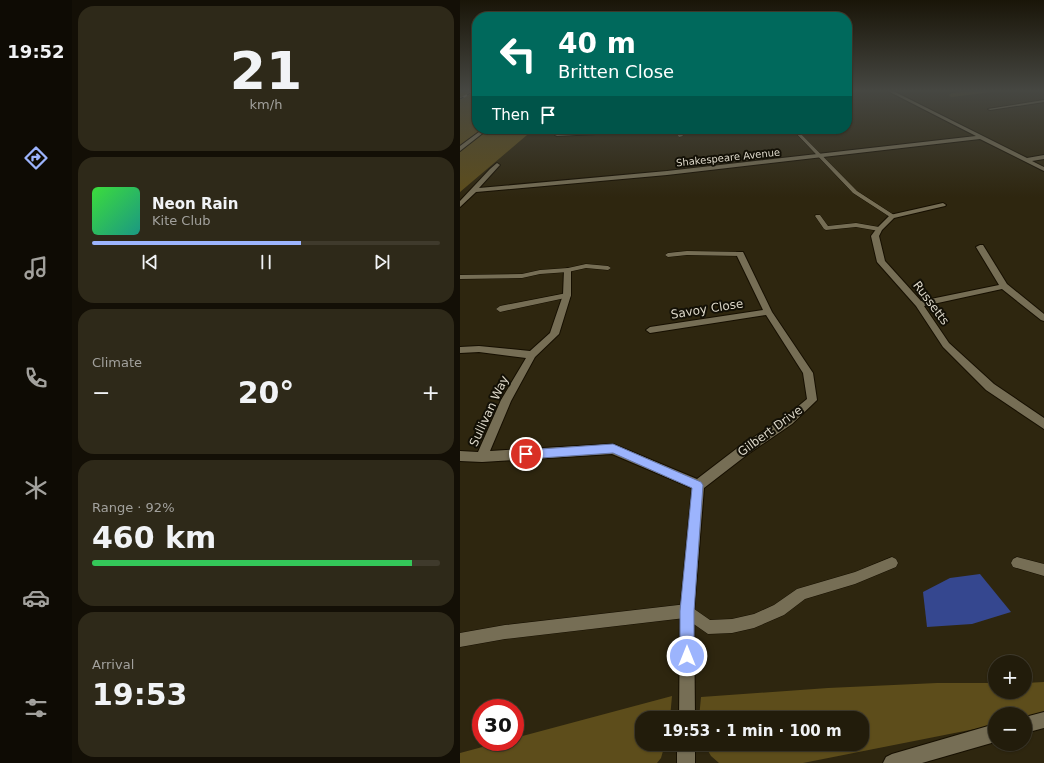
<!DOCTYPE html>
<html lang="en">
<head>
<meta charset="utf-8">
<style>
	:root { --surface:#221c0b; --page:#2e2919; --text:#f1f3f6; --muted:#a2a19d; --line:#3f3a2c; --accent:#9cb4fd }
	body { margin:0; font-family:"DejaVu Sans",sans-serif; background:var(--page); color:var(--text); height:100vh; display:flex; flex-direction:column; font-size:15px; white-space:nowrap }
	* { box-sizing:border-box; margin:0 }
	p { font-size:13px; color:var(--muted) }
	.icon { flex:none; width:22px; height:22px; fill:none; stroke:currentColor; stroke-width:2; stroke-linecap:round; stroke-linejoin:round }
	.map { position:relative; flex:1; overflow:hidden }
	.drawer { display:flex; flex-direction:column; gap:6px; padding:6px; background:#130f06; width:388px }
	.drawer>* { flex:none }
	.top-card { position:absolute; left:12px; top:12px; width:380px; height:122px; border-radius:16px; box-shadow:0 1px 3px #0004,0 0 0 1px var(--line); background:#00695c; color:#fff; overflow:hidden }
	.buttons { position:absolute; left:528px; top:655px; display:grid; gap:8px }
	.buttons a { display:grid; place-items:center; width:44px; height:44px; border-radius:50%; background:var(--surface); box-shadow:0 1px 3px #0004,0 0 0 1px var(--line); font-size:20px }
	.speed { position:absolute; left:12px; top:699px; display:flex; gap:8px; font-size:20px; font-weight:700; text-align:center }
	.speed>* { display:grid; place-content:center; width:52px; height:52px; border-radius:50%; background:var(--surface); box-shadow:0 1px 3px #0004,0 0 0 1px var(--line); line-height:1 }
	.speed .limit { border:6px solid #d22; background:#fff; color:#111 }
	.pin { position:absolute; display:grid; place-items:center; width:34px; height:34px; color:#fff; margin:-17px; border:2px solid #fff; border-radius:50%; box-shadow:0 1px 4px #0007 }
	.me { position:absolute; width:44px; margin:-22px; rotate:0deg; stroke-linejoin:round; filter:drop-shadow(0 0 3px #0008) }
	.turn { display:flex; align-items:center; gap:14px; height:84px; padding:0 20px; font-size:18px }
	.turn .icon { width:52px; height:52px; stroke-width:2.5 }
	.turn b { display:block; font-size:28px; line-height:34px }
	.then { display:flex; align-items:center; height:38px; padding:0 20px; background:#0003; gap:8px; font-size:15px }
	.big { font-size:30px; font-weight:600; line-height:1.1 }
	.drawer .tile { flex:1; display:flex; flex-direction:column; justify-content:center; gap:6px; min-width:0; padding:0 14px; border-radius:16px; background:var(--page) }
	.drawer .dial { align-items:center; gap:0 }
	.dial b { font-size:52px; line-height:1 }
	.song { display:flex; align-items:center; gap:12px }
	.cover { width:48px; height:48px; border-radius:6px; background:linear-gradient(135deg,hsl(120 70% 55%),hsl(170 70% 35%)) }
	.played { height:4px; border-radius:2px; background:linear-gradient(90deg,var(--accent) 60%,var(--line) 60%) }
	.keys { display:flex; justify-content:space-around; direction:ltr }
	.heat { display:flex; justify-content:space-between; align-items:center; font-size:22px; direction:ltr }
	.charge { height:6px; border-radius:3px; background:linear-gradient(90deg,#34c759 92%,var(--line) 0) }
	.trip { position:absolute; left:175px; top:711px; width:234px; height:40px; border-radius:16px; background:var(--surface); box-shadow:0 1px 3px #0004,0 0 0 1px var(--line); font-weight:600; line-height:40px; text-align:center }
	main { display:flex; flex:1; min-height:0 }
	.tabs { display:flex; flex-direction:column; width:72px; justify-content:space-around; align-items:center; background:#0e0b04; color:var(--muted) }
	.tabs .icon { width:28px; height:28px }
	.tabs .on { color:var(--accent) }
	.tabs b { font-size:18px; color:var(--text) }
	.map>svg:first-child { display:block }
</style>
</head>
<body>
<main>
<nav class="tabs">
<b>19:52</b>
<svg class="icon on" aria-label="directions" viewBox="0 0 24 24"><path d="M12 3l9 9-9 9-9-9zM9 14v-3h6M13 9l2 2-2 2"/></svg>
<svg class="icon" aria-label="music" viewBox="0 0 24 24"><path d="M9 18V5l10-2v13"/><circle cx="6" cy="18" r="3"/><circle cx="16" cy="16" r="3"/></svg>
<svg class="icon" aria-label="phone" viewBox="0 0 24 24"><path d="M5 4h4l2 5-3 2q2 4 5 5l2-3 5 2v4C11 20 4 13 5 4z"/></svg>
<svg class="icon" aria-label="climate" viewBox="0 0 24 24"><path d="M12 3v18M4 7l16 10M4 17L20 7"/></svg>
<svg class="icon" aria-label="car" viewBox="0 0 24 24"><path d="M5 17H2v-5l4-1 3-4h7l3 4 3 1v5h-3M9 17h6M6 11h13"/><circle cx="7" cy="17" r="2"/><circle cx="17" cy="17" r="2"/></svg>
<svg class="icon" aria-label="filters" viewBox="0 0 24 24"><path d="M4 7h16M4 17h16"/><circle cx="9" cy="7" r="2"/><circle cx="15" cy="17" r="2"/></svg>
</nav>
<section class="drawer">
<div class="tile dial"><b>21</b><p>km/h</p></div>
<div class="tile">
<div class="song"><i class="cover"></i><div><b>Neon Rain</b><p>Kite Club</p></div></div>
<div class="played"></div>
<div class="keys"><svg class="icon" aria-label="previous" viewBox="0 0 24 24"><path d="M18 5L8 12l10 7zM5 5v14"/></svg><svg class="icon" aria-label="pause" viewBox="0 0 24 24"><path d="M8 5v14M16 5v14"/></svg><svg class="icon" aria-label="next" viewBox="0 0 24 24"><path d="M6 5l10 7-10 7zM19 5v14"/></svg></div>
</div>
<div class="tile"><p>Climate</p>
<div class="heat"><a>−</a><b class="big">20°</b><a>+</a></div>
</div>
<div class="tile"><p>Range · 92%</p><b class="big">460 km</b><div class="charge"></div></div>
<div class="tile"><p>Arrival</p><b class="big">19:53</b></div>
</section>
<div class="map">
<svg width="584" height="763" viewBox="0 0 584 763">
	<rect width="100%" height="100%" fill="#2e260f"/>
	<g fill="#5d4d1b">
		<polygon points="0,90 17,90 17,129 74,129 0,192"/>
		<polygon points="516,90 547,90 491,97 489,95 492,93"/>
		<polygon points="584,682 584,715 565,719 565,714 535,714 535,725 343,763 259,763 251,756 244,744 402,744 402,718 239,718 241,697 368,688 477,683 535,683 535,692 565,692 565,683"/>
		<polygon points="212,696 210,718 182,718 182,744 205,744 201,758 197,763 0,763 0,753 41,742 55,742 55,738"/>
	</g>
	<polygon fill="#35478f" points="520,574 551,612 512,624 467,627 463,592 490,578"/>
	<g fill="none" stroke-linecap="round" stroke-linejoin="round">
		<defs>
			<g id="lane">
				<polygon points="209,129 220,131 223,136 219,137 216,133"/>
				<polygon points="332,129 336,129 397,191 434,215 434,217 430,217 393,193"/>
				<polygon points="356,215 360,215 368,226 396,223 419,227 422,229 419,231 396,227 366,230 364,229 355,216"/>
				<polygon points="227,251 280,252 283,254 280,256 227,255 208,257 205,255 208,253"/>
				<polygon points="126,264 148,266 151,268 148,270 126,268 108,272 80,274 62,278 0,279 0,275 62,274 80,270 108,268"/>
				<polygon points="107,293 111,295 110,297 40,312 36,309 40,306"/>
				<polygon points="432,557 436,559 438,563 436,567 395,584 345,599 324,615 294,628 272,633 248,634 225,618 45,639 0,647 0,633 45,625 227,604 250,620 272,619 294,614 314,605 337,589 395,572"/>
				<polygon points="557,557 584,564 584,576 553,567 551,563 553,559"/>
			</g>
			<g id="street">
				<polygon points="426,90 431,90 567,158 584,155 584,159 572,161 584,167 584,171 520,139 207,175 16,192 0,207 0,201 30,169 37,163 40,165 39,166 19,188 207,171 516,136"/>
				<polygon points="584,100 584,102 530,110 528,109"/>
				<polygon points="164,129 174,129 155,133 97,136 95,135 97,134"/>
				<polygon points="483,203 486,205 485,206 434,218 422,230 419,236 425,261 461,301 539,285 516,247 520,245 523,245 547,284 584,314 584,321 581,320 542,289 464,306 489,343 534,384 584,418 584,429 526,390 483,347 456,306 417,262 411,236 417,228 430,215"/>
				<polygon points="277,252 283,252 284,254 312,312 353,373 357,400 332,424 288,454 244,488 234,611 235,718 219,718 220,611 232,488 152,454 22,462 0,461 0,451 18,452 41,400 66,358 19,352 0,353 0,347 19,346 70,351 90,333 103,295 104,270 108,268 111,268 111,295 99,334 75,357 51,401 30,451 153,444 237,479 280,446 324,418 347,399 343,373 306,315 190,333 186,330 190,327 303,310 276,254"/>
				<polygon points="584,712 584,728 565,733 565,717"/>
				<polygon points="535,724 535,742 462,763 423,763 426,757 432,754"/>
				<rect x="217" y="744" width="18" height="19"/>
			</g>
			<polygon id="secondary" points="23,129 28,129 0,151 0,146"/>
		</defs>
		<use href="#lane" stroke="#160f00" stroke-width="1"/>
		<use href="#street" stroke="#160f00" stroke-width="2"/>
		<use href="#secondary" stroke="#160f00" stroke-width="2"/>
		<use href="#lane" fill="#766e55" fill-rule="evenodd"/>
		<use href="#street" fill="#766e55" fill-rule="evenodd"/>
		<use href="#secondary" fill="#766e55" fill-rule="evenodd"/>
		<defs>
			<polyline id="rail" points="0,99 16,90"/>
		</defs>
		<use href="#rail" stroke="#aea898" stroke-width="2"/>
		<use href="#rail" stroke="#131006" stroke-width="1.5" stroke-dasharray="4" stroke-linecap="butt"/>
	</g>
	<linearGradient id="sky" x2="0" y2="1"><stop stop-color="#191508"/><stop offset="0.46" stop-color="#464742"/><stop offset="1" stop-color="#464742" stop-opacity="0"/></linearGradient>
	<rect width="584" height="197" fill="url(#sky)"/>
	<polygon fill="#9cb4fd" stroke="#6575a4" points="153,444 241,482 243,485 234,611 234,656 232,661 227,663 222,661 220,656 220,611 232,488 153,453 66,459 62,457 60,454 62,451 66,450"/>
	<g text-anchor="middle" stroke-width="4" stroke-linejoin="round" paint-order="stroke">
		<g font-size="10" fill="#dcd7c9" stroke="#131006">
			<text transform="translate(268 157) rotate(-6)" y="4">Shakespeare Avenue</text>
		</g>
		<g font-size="12" fill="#dcd7c9" stroke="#131006">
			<text transform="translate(471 303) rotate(53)" y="4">Russetts</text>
			<text transform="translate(247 309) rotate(-9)" y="4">Savoy Close</text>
			<text transform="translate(29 411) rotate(-65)" y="4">Sullivan Way</text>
			<text transform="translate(310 431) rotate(-36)" y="4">Gilbert Drive</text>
		</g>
	</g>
</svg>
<div class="buttons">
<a>+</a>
<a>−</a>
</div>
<div class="speed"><div class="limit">30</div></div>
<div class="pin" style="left:66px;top:454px;background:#d93025"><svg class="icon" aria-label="arrive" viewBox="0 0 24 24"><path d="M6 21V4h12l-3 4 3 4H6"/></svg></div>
<svg class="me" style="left:227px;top:656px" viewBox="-20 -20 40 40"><circle r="17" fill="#9cb4fd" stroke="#fff" stroke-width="3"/><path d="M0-11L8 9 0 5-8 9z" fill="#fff"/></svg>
<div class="trip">19:53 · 1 min · 100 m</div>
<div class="top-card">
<div class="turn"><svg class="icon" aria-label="left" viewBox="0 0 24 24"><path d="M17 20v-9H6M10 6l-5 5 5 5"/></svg><div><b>40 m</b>Britten Close</div></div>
<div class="then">Then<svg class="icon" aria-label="arrive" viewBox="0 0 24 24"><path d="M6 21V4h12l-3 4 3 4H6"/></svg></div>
</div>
</div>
</main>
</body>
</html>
